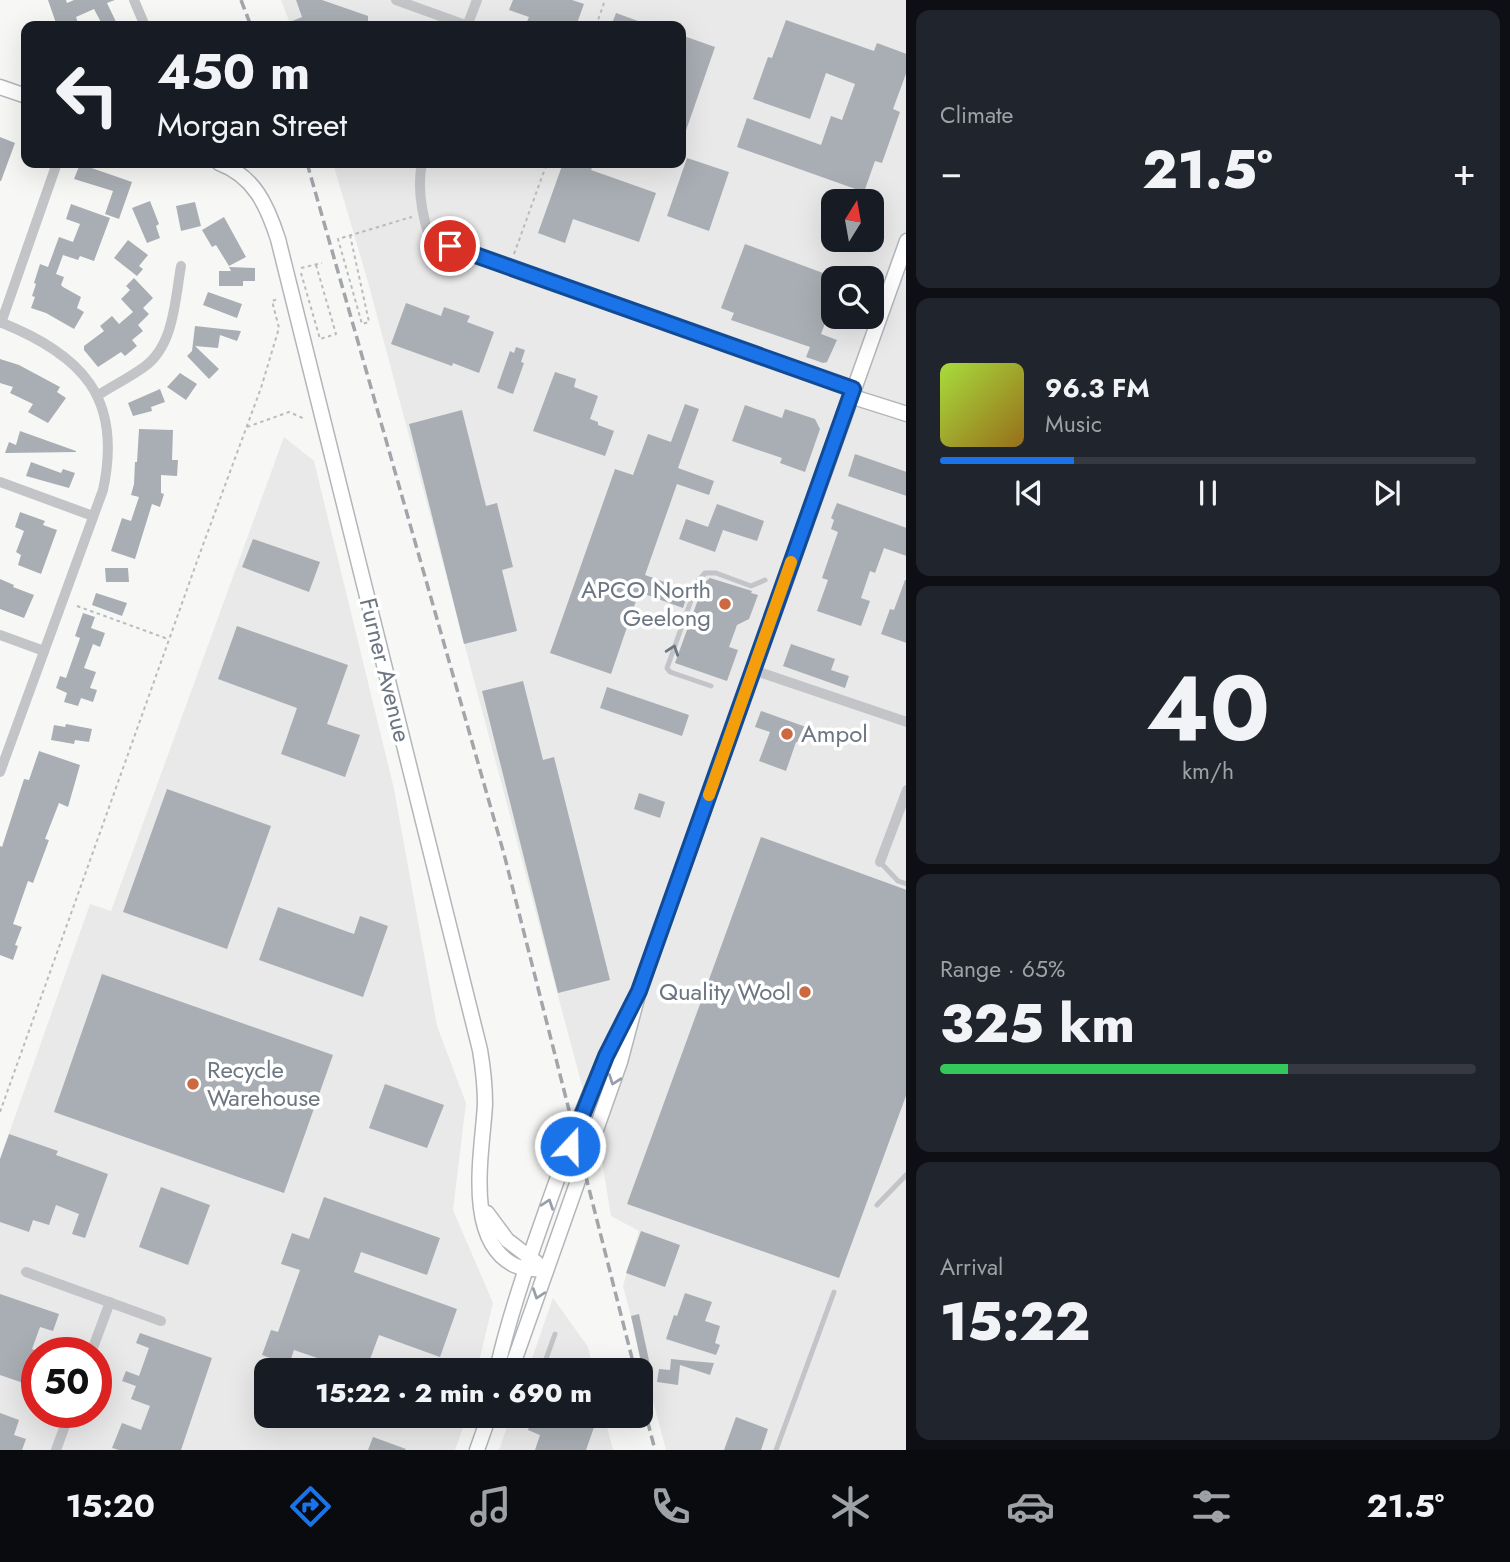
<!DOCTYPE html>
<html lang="en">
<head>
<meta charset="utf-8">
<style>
	:root { --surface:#171b24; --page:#20242c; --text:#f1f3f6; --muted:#9ea1a6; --line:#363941; --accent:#1a73e8 }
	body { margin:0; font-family:Jost,sans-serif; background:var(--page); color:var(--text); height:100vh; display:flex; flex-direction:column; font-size:26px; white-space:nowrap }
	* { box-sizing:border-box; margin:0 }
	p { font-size:23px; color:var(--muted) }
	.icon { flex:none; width:38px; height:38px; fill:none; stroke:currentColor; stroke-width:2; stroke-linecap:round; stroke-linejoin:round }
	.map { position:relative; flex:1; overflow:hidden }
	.details { display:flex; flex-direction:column; gap:10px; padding:10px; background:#0d0f14; width:604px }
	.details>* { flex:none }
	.hud { position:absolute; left:21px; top:21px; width:665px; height:147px; border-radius:14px; box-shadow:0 7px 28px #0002; background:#171b24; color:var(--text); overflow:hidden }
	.needle { width:46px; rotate:11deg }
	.fabs { position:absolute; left:821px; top:189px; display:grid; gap:14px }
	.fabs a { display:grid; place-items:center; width:63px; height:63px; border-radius:14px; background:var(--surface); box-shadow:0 7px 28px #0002; font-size:35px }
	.speed { position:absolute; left:21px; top:1337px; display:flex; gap:14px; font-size:35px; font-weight:700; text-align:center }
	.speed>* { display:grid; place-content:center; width:91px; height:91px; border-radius:50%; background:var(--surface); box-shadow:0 7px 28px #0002; line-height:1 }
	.speed .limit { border:10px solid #d22; background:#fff; color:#111 }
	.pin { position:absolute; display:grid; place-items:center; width:60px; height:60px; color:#fff; margin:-30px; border:4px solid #fff; border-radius:50%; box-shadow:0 2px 7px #0007 }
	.me { position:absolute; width:77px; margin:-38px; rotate:21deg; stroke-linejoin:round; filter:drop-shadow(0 0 5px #0008) }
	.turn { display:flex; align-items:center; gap:24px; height:147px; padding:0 21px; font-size:32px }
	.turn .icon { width:91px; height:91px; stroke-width:2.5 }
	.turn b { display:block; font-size:49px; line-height:60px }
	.big { font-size:52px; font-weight:800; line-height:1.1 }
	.details .card { flex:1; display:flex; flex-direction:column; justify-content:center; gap:10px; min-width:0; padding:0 24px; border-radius:14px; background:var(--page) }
	.details .dial { align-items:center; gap:0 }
	.dial b { font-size:91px; line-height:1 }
	.song { display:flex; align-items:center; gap:21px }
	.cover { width:84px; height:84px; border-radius:10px; background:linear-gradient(135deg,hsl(80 70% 55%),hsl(40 70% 35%)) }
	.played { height:7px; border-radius:4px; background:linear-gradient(90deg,var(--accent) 25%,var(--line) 25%) }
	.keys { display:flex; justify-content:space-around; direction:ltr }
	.heat { display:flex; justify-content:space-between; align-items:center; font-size:38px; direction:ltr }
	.charge { height:10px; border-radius:5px; background:linear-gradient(90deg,#34c759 65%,var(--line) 0) }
	.trip { position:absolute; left:254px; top:1358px; width:399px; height:70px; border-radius:14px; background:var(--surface); box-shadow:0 7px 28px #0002; font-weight:800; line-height:70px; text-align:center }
	.dock { display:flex; height:112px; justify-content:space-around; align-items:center; background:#090b0e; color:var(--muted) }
	.dock .icon { width:49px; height:49px }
	.dock .selected { color:var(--accent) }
	.dock b { font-size:32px; color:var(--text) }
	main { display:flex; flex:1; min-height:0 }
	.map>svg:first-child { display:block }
</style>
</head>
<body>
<main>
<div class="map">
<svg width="907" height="1450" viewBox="0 0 907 1450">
	<rect width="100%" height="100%" fill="#f7f8f5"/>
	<g fill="#e8e9e8" fill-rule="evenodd">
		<path d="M281 0H906V1450H666L623 1286 639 1231 611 1216 602 1161 368 282 333 163H681V26H291ZM833 201H872V240H833ZM833 278H872V317H833Z"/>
		<path d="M284 437 314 461 394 789 437 1026 466 1103 453 1210 493 1303 477 1370H266V1416L467 1417 455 1450H0V1159L90 904 111 911ZM37 1353H96V1412H37Z"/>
		<polygon points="553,1298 588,1347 593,1370 528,1370"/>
		<polygon points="511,1416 604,1416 613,1450 499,1450"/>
	</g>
	<g fill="#a9aeb4">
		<polygon points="48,0 66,0 67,3 74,0 115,0 107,3 118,26 103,26 94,9 76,17 79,26 57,26"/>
		<polygon points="296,0 322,0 368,16 368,26 280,26 302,17"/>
		<polygon points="513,0 572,0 584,4 576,26 525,26 529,17 509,10"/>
		<polygon points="616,13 649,25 648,26 611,26"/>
		<polygon points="786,20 874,51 877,43 907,54 907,71 893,109 900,112 882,163 875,161 864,192 737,147 747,118 821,145 831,116 842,120 855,84 826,73 810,119 753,99 768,57 772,58"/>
		<polygon points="681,35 715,47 682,142 681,141"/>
		<polygon points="0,137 15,143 1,181 0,181"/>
		<polygon points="687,158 729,172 709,231 667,216"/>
		<polygon points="563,163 594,163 591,170 656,193 639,242 573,219 565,243 538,233"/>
		<polygon points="80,164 132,182 119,219 105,214 113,191 74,179"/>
		<polygon points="150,201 159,224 156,226 160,238 147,243 132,208"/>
		<polygon points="195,202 201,226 181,231 176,206"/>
		<polygon points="71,204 110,218 94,261 80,256 78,260 63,255 56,274 64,277 61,285 63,287 81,297 77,308 84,312 74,329 46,313 31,308 35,297 32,296 36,284 34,283 40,264 48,267 59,237 73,242 80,224 66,219"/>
		<polygon points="224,217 246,257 229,266 216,245 212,247 202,230"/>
		<polygon points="128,240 148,255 139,266 143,269 137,276 114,258"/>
		<polygon points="745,244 831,276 828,286 833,288 833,302 821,334 837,340 827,362 823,363 806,357 810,347 731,320 734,313 721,308"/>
		<polygon points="229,267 255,268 255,281 243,281 243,286 219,286 219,271 231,271"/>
		<polygon points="134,278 153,298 143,308 149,314 138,325 143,331 132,340 137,346 125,356 121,352 98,367 84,350 84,346 104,331 100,326 112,316 119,324 133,312 121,299 130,290 126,286"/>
		<polygon points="208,292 242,304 237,318 203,305"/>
		<polygon points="406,303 441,316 444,307 470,316 467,322 494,332 479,373 453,363 452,366 391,344"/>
		<polygon points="195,326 241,331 237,341 220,335 218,348 195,346 219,369 209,379 187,356 192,351"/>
		<polygon points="516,347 525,350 521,362 524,363 513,394 497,388 510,351 514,353"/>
		<polygon points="0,359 19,365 60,387 57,392 66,398 48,423 28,412 33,404 10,393 13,387 0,383"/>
		<polygon points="555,372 576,379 574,387 598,396 590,419 598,422 598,425 614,431 605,456 533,431"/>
		<polygon points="180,373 197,384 186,400 167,387"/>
		<polygon points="160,389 165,402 151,407 152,411 133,416 128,403"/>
		<polygon points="685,404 699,409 678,468 714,481 709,495 677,484 645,575 689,591 683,608 639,592 611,674 550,653 615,469 633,475 648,434 671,442"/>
		<polygon points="745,405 782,418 785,409 815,419 820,429 805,472 780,463 782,458 732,441"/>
		<polygon points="462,410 486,506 497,503 513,567 502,570 517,631 464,644 409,424"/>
		<polygon points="139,429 173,430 172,460 178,460 177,476 161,475 161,493 164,494 160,507 152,504 135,559 111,551 122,518 131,521 139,497 131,495 134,484 135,462 137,462"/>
		<polygon points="20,431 76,451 76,452 5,453 9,442 16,445"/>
		<polygon points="855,454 907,472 907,496 848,476"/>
		<polygon points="31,462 61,473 63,469 75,473 69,488 26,476"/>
		<polygon points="837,503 907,528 907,556 884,548 875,573 870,571 861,598 870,601 861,626 817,611 828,580 822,578 838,532 831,529 834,520 831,518"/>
		<polygon points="717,504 764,521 757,541 723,530 715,552 679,539 686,519 708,527"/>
		<polygon points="20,512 45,521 43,525 57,530 41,574 18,565 21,555 16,552 24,531 15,527"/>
		<polygon points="253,539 320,562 309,592 242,567"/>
		<polygon points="105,568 128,568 129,582 106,582"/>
		<polygon points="710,578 752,591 751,593 758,595 749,619 737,625 729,647 738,650 727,681 675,663 704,583"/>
		<polygon points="0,579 14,585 13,587 34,595 24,618 0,609"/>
		<polygon points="905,580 907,580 907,643 881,634 890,609 894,610"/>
		<polygon points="96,593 127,603 122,616 92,605"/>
		<polygon points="83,613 95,617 91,628 105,633 100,647 93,644 84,668 96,672 90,688 97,690 93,702 81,698 78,706 64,702 67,693 56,688 60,676 66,678 80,638 75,636"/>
		<polygon points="237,626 348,665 327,724 360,735 345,777 281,754 297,708 218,679"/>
		<polygon points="791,644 835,659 831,670 849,676 845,688 783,666"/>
		<polygon points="523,681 543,760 554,757 610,980 558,993 482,691"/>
		<polygon points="607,687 689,715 682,736 600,708"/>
		<polygon points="761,711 806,727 800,743 796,742 786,771 759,761 770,732 755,727"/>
		<polygon points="66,724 92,729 89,742 75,740 74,744 51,740 54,725 65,727"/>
		<polygon points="39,751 80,765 68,807 59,803 45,839 49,840 33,883 28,881 13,924 22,927 15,945 18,946 13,960 0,955 0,846 2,847 24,779 29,780"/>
		<polygon points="167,789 271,826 227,949 123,912"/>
		<polygon points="639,793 665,802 660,818 634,809"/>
		<polygon points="761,837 907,890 907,1093 839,1278 627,1204"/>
		<polygon points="278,907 354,934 360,916 388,926 363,997 259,960"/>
		<polygon points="102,974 333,1055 284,1193 54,1112"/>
		<polygon points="385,1084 444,1105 427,1148 369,1128"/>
		<polygon points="9,1134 58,1151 56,1155 108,1174 85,1238 72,1234 79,1214 56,1205 49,1225 33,1220 29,1232 0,1222 0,1159"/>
		<polygon points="161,1187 210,1205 188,1265 139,1247"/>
		<polygon points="324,1197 440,1238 427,1275 361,1252 354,1272 457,1309 440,1357 379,1335 366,1370 330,1370 332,1363 294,1350 289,1365 262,1355 271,1330 278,1332 300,1270 281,1264 292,1233 309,1239"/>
		<polygon points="641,1231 680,1245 665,1287 626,1273"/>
		<polygon points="685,1293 712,1302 705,1321 720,1326 715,1343 720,1345 716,1355 666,1339 674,1315 677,1316"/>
		<polygon points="0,1294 59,1314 53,1331 40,1327 32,1349 37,1351 37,1373 32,1386 0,1375"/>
		<polygon points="639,1314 650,1365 642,1367 631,1316"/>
		<polygon points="140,1333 212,1358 181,1450 119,1450 112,1448 122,1423 141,1430 150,1406 131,1399 136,1386 122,1381 126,1371 139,1376 149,1348 136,1343"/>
		<polygon points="671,1359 681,1360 714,1363 710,1375 680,1365 678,1385 657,1382 659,1369 670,1370"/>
		<polygon points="0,1413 19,1420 14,1435 26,1439 22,1450 0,1450"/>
		<polygon points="533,1416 598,1416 586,1450 535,1450 540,1435 528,1430"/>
		<polygon points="736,1417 768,1429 761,1450 724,1450"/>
		<polygon points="373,1437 406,1449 405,1450 368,1450"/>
	</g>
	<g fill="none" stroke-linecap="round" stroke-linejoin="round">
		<defs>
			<g id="secondary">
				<polyline points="0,87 26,96"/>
				<path d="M219 163C254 176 267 205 278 239L480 1050C483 1068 485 1086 485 1104 483 1148 463 1239 514 1265 524 1270 535 1269 546 1270"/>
				<polyline points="850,396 907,414"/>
				<polyline points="487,1213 507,1240 537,1263"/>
				<path d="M497 1370C508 1320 525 1270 542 1222 567 1151 592 1080 627 1014"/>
				<polyline points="511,1370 620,1062 639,991 907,241"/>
				<polyline points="477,1450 489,1416"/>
			</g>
		</defs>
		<use href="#secondary" stroke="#b2b6ba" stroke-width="17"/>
		<g stroke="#b9bcbe" stroke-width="2" stroke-dasharray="3.5 3.5" stroke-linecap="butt">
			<polyline points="596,26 605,0"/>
			<polyline points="350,235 369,322 362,324 338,239 408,218 412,217"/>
			<polyline points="514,254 547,163"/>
			<polyline points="301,268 322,263"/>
			<polyline points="301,273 320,339 336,334 316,265"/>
			<polyline points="247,427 289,412 305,419"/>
			<polyline points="77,606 168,639"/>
			<polyline points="0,1112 200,553 261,388 279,328 272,301 278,299"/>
		</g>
		<g stroke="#c2c4c8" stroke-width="5">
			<polyline points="711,686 670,672 667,668 698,581 705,573 716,573 751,586 765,580"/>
			<polyline points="880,862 898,881 907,884"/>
			<polyline points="877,1205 907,1174"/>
			<polyline points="542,1370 555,1334"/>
			<polyline points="514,1416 525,1420 526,1416"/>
			<polyline points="776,1450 834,1292"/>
		</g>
		<g stroke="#c2c4c8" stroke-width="10">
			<polyline points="134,0 145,26"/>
			<polyline points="396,0 468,26"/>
			<polyline points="467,26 477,0"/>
			<path d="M422 163C417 187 422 215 430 239L853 389"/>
			<path d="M0 322C82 355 123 397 103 490L0 772"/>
			<polyline points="1,323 57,163"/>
			<path d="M97 396C112 386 129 378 144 367 174 346 175 300 181 266"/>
			<polyline points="0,482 93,516"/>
			<polyline points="0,635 44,651"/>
			<polyline points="753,670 907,722"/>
			<polyline points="880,862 907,790"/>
			<polyline points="26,1272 161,1321"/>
			<polyline points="91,1353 110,1302"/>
			<polyline points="56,1450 70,1412"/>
		</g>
		<use href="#secondary" stroke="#fff" stroke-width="14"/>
		<g stroke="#a2a6ab" stroke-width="3.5" stroke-dasharray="10 5" stroke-linecap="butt">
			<polyline points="241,0 251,26"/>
			<polyline points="307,163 504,854 635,1370"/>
			<polyline points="640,1392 655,1450"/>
		</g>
	</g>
	<defs><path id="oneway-chevron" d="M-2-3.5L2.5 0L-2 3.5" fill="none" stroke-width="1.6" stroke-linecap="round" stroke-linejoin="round" transform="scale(1.75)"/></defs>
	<use stroke="#6b7682" href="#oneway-chevron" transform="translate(673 650) rotate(-71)"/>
	<g stroke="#979fa8">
		<use href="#oneway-chevron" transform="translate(614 1080) rotate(110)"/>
		<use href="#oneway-chevron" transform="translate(548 1204) rotate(-71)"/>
		<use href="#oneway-chevron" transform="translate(538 1294) rotate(109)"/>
	</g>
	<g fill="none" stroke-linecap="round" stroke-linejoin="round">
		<defs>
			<polyline id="route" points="450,246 853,389 639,991 606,1056 570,1146"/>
		</defs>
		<use href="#route" stroke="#114b97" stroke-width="18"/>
		<use href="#route" stroke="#1a73e8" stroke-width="12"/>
		<polyline stroke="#f59e0b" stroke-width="12" points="709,795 791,562"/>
	</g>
	<g fill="#cd6940" stroke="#fff" stroke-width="2.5">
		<circle cx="725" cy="604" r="7"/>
		<circle cx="787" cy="734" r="7"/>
		<circle cx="805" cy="992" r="7"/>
		<circle cx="193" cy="1084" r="7"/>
	</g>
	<g text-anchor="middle" stroke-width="7" stroke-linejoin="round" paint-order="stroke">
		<g font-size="24" fill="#6b7682" stroke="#fff" text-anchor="end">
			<text x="711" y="598">APCO North<tspan x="711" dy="28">Geelong</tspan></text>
			<text x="801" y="742" text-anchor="start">Ampol</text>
			<text x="791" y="1000">Quality Wool</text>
			<text x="207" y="1078" text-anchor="start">Recycle<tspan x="207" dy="28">Warehouse</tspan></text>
		</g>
		<g font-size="24" fill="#6b7682" stroke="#fff">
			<text transform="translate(385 670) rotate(76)" y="8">Furner Avenue</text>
		</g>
	</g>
</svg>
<div class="fabs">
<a><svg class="needle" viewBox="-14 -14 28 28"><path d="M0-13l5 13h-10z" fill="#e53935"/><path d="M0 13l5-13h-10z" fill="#9ea1a6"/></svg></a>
<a><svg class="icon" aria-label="search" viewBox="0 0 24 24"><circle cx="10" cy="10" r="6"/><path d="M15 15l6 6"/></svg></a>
</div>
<div class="speed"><div class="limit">50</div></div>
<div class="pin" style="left:450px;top:246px;background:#d93025"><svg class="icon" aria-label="arrive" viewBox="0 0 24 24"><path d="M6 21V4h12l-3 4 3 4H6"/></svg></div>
<svg class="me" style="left:570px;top:1146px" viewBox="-20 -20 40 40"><circle r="17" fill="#1a73e8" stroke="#fff" stroke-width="3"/><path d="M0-11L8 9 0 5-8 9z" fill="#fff"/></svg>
<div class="trip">15:22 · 2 min · 690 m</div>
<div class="hud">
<div class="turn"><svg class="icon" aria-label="left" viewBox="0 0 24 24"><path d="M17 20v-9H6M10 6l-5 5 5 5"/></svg><div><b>450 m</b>Morgan Street</div></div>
</div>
</div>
<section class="details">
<div class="card"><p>Climate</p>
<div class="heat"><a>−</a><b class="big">21.5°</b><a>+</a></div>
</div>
<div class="card">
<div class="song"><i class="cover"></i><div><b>96.3 FM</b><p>Music</p></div></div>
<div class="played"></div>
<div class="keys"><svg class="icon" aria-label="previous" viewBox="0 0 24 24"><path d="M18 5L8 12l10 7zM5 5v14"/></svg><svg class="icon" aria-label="pause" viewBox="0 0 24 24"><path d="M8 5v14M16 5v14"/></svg><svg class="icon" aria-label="next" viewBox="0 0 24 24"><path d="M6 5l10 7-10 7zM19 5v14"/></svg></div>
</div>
<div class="card dial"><b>40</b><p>km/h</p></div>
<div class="card"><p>Range · 65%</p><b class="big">325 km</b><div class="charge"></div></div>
<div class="card"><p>Arrival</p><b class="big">15:22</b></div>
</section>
</main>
<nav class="dock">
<b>15:20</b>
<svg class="icon selected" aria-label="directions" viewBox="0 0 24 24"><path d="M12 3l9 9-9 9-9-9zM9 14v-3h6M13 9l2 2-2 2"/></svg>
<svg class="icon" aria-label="music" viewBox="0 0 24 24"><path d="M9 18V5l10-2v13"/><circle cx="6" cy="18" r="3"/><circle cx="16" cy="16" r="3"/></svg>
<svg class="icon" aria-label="phone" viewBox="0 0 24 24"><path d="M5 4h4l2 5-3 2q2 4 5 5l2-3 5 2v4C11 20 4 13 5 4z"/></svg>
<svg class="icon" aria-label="climate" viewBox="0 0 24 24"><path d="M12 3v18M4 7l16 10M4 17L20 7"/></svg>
<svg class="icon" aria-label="car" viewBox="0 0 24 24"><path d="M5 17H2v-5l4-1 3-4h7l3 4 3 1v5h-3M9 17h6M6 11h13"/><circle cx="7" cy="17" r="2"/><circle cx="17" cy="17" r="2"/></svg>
<svg class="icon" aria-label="filters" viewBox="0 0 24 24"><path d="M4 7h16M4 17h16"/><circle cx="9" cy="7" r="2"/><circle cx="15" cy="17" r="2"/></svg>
<b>21.5°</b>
</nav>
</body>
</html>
